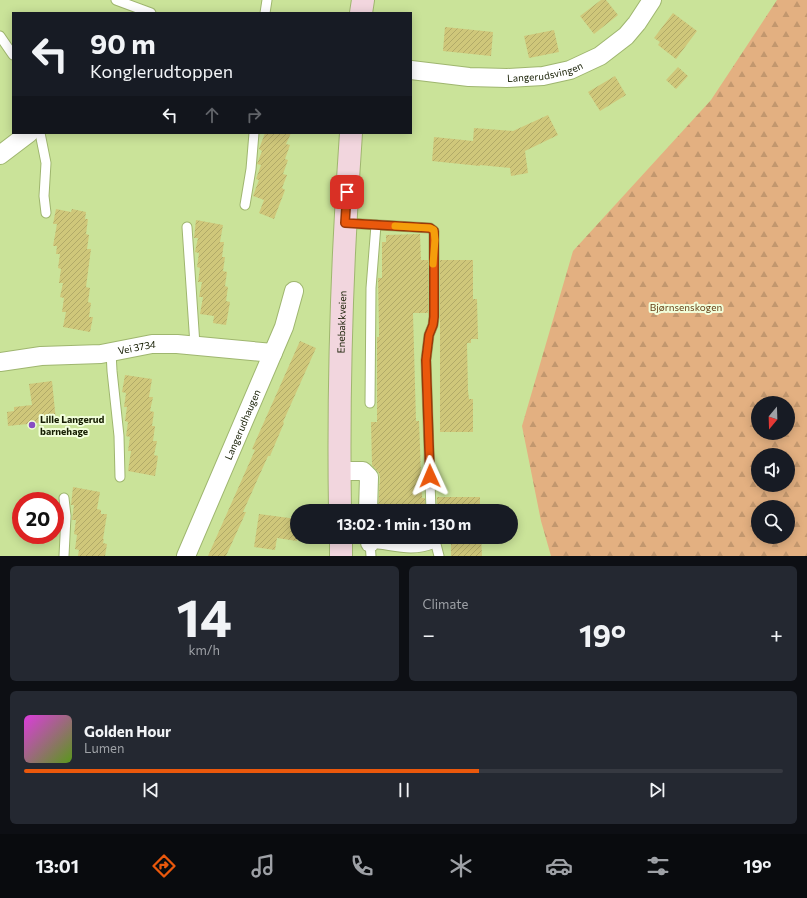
<!DOCTYPE html>
<html lang="en">
<head>
<meta charset="utf-8">
<style>
	:root { --surface:#171b24; --page:#242831; --text:#f1f3f6; --muted:#9ea1a6; --line:#363941; --accent:#ea580c }
	body { margin:0; font-family:Commissioner,sans-serif; background:var(--page); color:var(--text); height:100vh; display:flex; flex-direction:column; font-size:15px; white-space:nowrap }
	* { box-sizing:border-box; margin:0 }
	p { font-size:13px; color:var(--muted) }
	.icon { flex:none; width:22px; height:22px; fill:none; stroke:currentColor; stroke-width:2; stroke-linecap:round; stroke-linejoin:round }
	.map { position:relative; height:556px; overflow:hidden }
	.drawer { display:flex; flex-direction:column; gap:10px; padding:10px; background:#0d0f14; flex:1 }
	.drawer>* { flex:none }
	.guide { position:absolute; left:12px; top:12px; width:400px; height:122px; border-radius:0px; box-shadow:0 2px 10px #0003; background:#171b24; color:var(--text); overflow:hidden }
	.needle { width:26px; rotate:199deg }
	.tools { position:absolute; left:751px; top:396px; display:grid; gap:8px }
	.tools a { display:grid; place-items:center; width:44px; height:44px; border-radius:50%; background:var(--surface); box-shadow:0 2px 10px #0003; font-size:20px }
	.speed { position:absolute; left:12px; top:492px; display:flex; gap:8px; font-size:20px; font-weight:700; text-align:center }
	.speed>* { display:grid; place-content:center; width:52px; height:52px; border-radius:50%; background:var(--surface); box-shadow:0 2px 10px #0003; line-height:1 }
	.speed .limit { border:6px solid #d22; background:#fff; color:#111 }
	.pin { position:absolute; display:grid; place-items:center; width:34px; height:34px; color:#fff; margin:-17px; border-radius:8px; box-shadow:0 2px 6px #0006 }
	.me { position:absolute; width:44px; margin:-22px; rotate:359deg; stroke-linejoin:round; filter:drop-shadow(0 0 3px #0008) }
	.turn { display:flex; align-items:center; gap:14px; height:84px; padding:0 12px; font-size:18px }
	.turn .icon { width:52px; height:52px; stroke-width:2.5 }
	.turn b { display:block; font-size:28px; line-height:34px }
	.lanes { display:flex; align-items:center; height:38px; padding:0 12px; background:#0003; justify-content:center; gap:20px; direction:ltr }
	.lanes .off { opacity:.35 }
	.big { font-size:30px; font-weight:700; line-height:1.1 }
	.drawer .widget { flex:1; display:flex; flex-direction:column; justify-content:center; gap:6px; min-width:0; padding:0 14px; border-radius:6px; background:var(--page) }
	.drawer .dial { align-items:center; gap:0 }
	.dial b { font-size:52px; line-height:1 }
	.song { display:flex; align-items:center; gap:12px }
	.cover { width:48px; height:48px; border-radius:6px; background:linear-gradient(135deg,hsl(300 70% 55%),hsl(90 70% 35%)) }
	.played { height:4px; border-radius:2px; background:linear-gradient(90deg,var(--accent) 60%,var(--line) 60%) }
	.keys { display:flex; justify-content:space-around; direction:ltr }
	.heat { display:flex; justify-content:space-between; align-items:center; font-size:22px; direction:ltr }
	.drawer .tiles { flex:1; display:grid; gap:10px; grid-template-columns:1fr 1fr }
	.widget:last-child { grid-column:span 2 }
	.trip { position:absolute; left:290px; top:504px; width:228px; height:40px; border-radius:20px; background:var(--surface); box-shadow:0 2px 10px #0003; font-weight:700; line-height:40px; text-align:center }
	.menu { display:flex; height:64px; justify-content:space-around; align-items:center; background:#090b0e; color:var(--muted) }
	.menu .icon { width:28px; height:28px }
	.menu .on { color:var(--accent) }
	.menu b { font-size:18px; color:var(--text) }
	.map>svg:first-child { display:block }
</style>
</head>
<body>
<div class="map">
<svg width="807" height="556" viewBox="0 0 807 556">
	<defs>
		<pattern id="forest-firs" width="22" height="20" patternUnits="userSpaceOnUse"><rect width="22" height="20" fill="#e3b081"/><path d="M5 1l3.5 6h-7zM16 11l3.5 6h-7z" fill="#c2976e"/></pattern>
		<pattern id="building-hatch" width="6" height="6" patternUnits="userSpaceOnUse"><rect width="6" height="6" fill="#cfc77a"/><path d="M-1 1l2-2M0 6l6-6M5 7l2-2" fill="none" stroke="#b1aa68"/></pattern>
	</defs>
	<rect width="100%" height="100%" fill="#cae399"/>
	<path fill="url(#forest-firs)" fill-rule="evenodd" d="M777 0H807V556H551L541 521 522 426 573 251 711 100ZM758 403H788V433H758ZM758 455H788V485H758ZM758 507H788V537H758Z"/>
	<g fill="url(#building-hatch)">
		<polygon points="601,0 606,0 618,15 594,34 580,16"/>
		<polygon points="673,13 697,31 676,59 658,45 660,42 654,38"/>
		<polygon points="445,27 493,32 491,56 443,51"/>
		<polygon points="554,30 559,52 529,58 524,36"/>
		<polygon points="678,67 688,76 676,89 666,80"/>
		<polygon points="615,76 626,95 600,111 588,92"/>
		<polygon points="548,115 558,135 525,151 528,173 511,176 510,168 480,165 480,166 432,161 434,137 473,141 474,128 513,131"/>
		<polygon points="265,133 291,133 286,144 290,145 285,159 288,160 283,174 287,175 282,188 285,190 274,219 259,213 264,200 253,196 259,180 256,179 261,165 257,164 262,151 259,149"/>
		<polygon points="56,209 71,212 72,209 86,212 85,219 88,219 86,234 89,235 87,249 91,249 86,287 90,288 88,302 91,303 89,317 93,317 90,332 63,327 66,312 62,312 64,298 60,297 63,283 59,283 61,269 58,268 60,254 56,254 57,246 53,246 57,224 53,224"/>
		<polygon points="196,220 223,225 220,242 224,242 222,257 225,257 223,271 227,272 225,286 228,287 226,301 230,302 226,325 213,323 214,316 200,314 203,297 199,297 202,282 198,282 200,268 197,267 199,253 195,252 198,238 194,238"/>
		<polygon points="420,234 421,260 428,260 428,313 413,313 416,421 419,421 422,498 425,498 425,511 378,511 380,477 379,473 372,465 371,422 377,422 377,337 379,337 379,330 378,278 382,278 382,242 386,242 386,235"/>
		<polygon points="440,260 473,260 473,299 477,299 478,339 471,339 471,343 467,343 468,391 469,399 473,399 473,432 440,432"/>
		<polygon points="300,341 316,348 283,422 284,423 270,456 268,456 243,512 246,512 226,556 208,556 255,450 252,449"/>
		<polygon points="125,375 152,379 149,397 153,397 150,411 154,412 152,426 155,426 153,441 157,441 154,455 158,456 155,476 128,471 131,451 128,451 130,437 126,436 128,422 125,421 127,407 124,407 126,393 122,392"/>
		<polygon points="52,381 56,421 8,426 7,412 14,411 14,407 32,405 29,384"/>
		<polygon points="73,487 100,492 97,509 101,510 101,514 107,514 103,539 104,539 103,543 107,544 105,556 78,556 79,550 75,549 77,535 74,534 76,520 72,520 74,505 71,505"/>
		<rect x="437" y="497" width="43" height="14"/>
		<polygon points="259,514 297,519 297,541 277,538 275,550 254,547"/>
		<polygon points="455,537 481,537 482,556 451,556 451,540 455,540"/>
	</g>
	<g fill="none" stroke-linecap="round" stroke-linejoin="round">
		<defs>
			<g id="service">
				<polyline points="116,0 151,13"/>
				<polyline points="265,13 267,0"/>
				<polyline points="0,36 13,55"/>
				<polyline points="40,133 46,163 44,196 46,213"/>
				<polyline points="245,205 251,169 254,133"/>
				<polyline points="345,223 430,228 434,231 434,317 433,325 429,335 426,360 431,511"/>
				<polyline points="187,227 195,345"/>
				<polyline points="111,352 112,371 119,436 120,477"/>
				<polyline points="370,403 371,288 376,225"/>
				<polyline points="434,537 439,556"/>
				<polyline points="64,556 66,516 64,498"/>
				<path d="M371 556 370 543C395 545 410 553 435 543"/>
			</g>
			<g id="minor">
				<path id="s1" d="M411 70 469 77 507 78 543 76 570 70 600 56 626 36 637 23 652 0"/>
				<polyline points="0,155 29,133"/>
				<path id="s2" d="M0 362 41 356 101 354 152 344H177L273 353"/>
				<polyline points="339,471 363,471 369,477 368,511"/>
				<polyline points="370,537 370,543"/>
				<path id="s3" d="M186 556 284 327 294 291"/>
			</g>
			<g id="secondary">
				<polyline points="361,13 363,0"/>
				<path id="s4" d="M340 511C338 385 342 259 351 133"/>
				<polyline points="341,537 341,556"/>
			</g>
		</defs>
		<use href="#service" stroke="#9fb66f" stroke-width="11"/>
		<use href="#minor" stroke="#9fb66f" stroke-width="20"/>
		<use href="#secondary" stroke="#9fb66f" stroke-width="24"/>
		<use href="#service" stroke="#fff" stroke-width="9"/>
		<use href="#minor" stroke="#fff" stroke-width="18"/>
		<use href="#secondary" stroke="#f2d6de" stroke-width="22"/>
	</g>
	<g fill="none" stroke-linecap="round" stroke-linejoin="round">
		<defs>
			<polyline id="route" points="347,192 345,223 430,228 434,231 434,317 433,325 429,335 426,360 430,476"/>
		</defs>
		<use href="#route" stroke="#983908" stroke-width="10"/>
		<use href="#route" stroke="#ea580c" stroke-width="7"/>
		<polyline stroke="#f59e0b" stroke-width="7" points="395,226 430,228 434,230 435,240 433,264"/>
	</g>
	<circle fill="#874dc3" stroke="#f1feda" stroke-width="1.5" cx="32" cy="425" r="4"/>
	<g text-anchor="middle" stroke-width="4" stroke-linejoin="round" paint-order="stroke">
		<g font-size="10" fill="#151d02" stroke="#f1feda">
			<text dy="4" stroke="none"><textPath href="#s1" startOffset="135">Langerudsvingen</textPath></text>
			<text dy="4" stroke="none"><textPath href="#s4" startOffset="189">Enebakkveien</textPath></text>
			<text dy="4" stroke="none"><textPath href="#s2" startOffset="138">Vei 3734</textPath></text>
			<text dy="4" stroke="none"><textPath href="#s3" startOffset="143">Langerudhaugen</textPath></text>
		</g>
		<g font-size="10" fill="#663f16" stroke="#f1feda">
			<text x="686" y="311">Bjørnsenskogen</text>
		</g>
		<g font-size="10" font-weight="bold" fill="#151d02" stroke="#f1feda" text-anchor="start">
			<text x="40" y="423">Lille Langerud<tspan x="40" dy="12">barnehage</tspan></text>
		</g>
	</g>
</svg>
<div class="tools">
<a><svg class="needle" viewBox="-14 -14 28 28"><path d="M0-13l5 13h-10z" fill="#e53935"/><path d="M0 13l5-13h-10z" fill="#9ea1a6"/></svg></a>
<a><svg class="icon" aria-label="sound" viewBox="0 0 24 24"><path d="M4 9h4l5-4v14l-5-4H4zM17 9q2 3 0 6"/></svg></a>
<a><svg class="icon" aria-label="search" viewBox="0 0 24 24"><circle cx="10" cy="10" r="6"/><path d="M15 15l6 6"/></svg></a>
</div>
<div class="speed"><div class="limit">20</div></div>
<div class="pin" style="left:347px;top:192px;background:#d93025"><svg class="icon" aria-label="arrive" viewBox="0 0 24 24"><path d="M6 21V4h12l-3 4 3 4H6"/></svg></div>
<svg class="me" style="left:430px;top:476px" viewBox="-20 -20 40 40"><path d="M0-17L14 15 0 8-14 15z" fill="#ea580c" stroke="#fff" stroke-width="4"/></svg>
<div class="trip">13:02 · 1 min · 130 m</div>
<div class="guide">
<div class="turn"><svg class="icon" aria-label="left" viewBox="0 0 24 24"><path d="M17 20v-9H6M10 6l-5 5 5 5"/></svg><div><b>90 m</b>Konglerudtoppen</div></div>
<div class="lanes"><svg class="icon" aria-label="left" viewBox="0 0 24 24"><path d="M17 20v-9H6M10 6l-5 5 5 5"/></svg><svg class="icon off" aria-label="ahead" viewBox="0 0 24 24"><path d="M12 20V5M6 11l6-6 6 6"/></svg><svg class="icon off" aria-label="right" viewBox="0 0 24 24"><path d="M7 20v-9h11M14 6l5 5-5 5"/></svg></div>
</div>
</div>
<section class="drawer">
<div class="tiles">
<div class="widget dial"><b>14</b><p>km/h</p></div>
<div class="widget"><p>Climate</p>
<div class="heat"><a>−</a><b class="big">19°</b><a>+</a></div>
</div>
<div class="widget">
<div class="song"><i class="cover"></i><div><b>Golden Hour</b><p>Lumen</p></div></div>
<div class="played"></div>
<div class="keys"><svg class="icon" aria-label="previous" viewBox="0 0 24 24"><path d="M18 5L8 12l10 7zM5 5v14"/></svg><svg class="icon" aria-label="pause" viewBox="0 0 24 24"><path d="M8 5v14M16 5v14"/></svg><svg class="icon" aria-label="next" viewBox="0 0 24 24"><path d="M6 5l10 7-10 7zM19 5v14"/></svg></div>
</div>
</div>
</section>
<nav class="menu">
<b>13:01</b>
<svg class="icon on" aria-label="directions" viewBox="0 0 24 24"><path d="M12 3l9 9-9 9-9-9zM9 14v-3h6M13 9l2 2-2 2"/></svg>
<svg class="icon" aria-label="music" viewBox="0 0 24 24"><path d="M9 18V5l10-2v13"/><circle cx="6" cy="18" r="3"/><circle cx="16" cy="16" r="3"/></svg>
<svg class="icon" aria-label="phone" viewBox="0 0 24 24"><path d="M5 4h4l2 5-3 2q2 4 5 5l2-3 5 2v4C11 20 4 13 5 4z"/></svg>
<svg class="icon" aria-label="climate" viewBox="0 0 24 24"><path d="M12 3v18M4 7l16 10M4 17L20 7"/></svg>
<svg class="icon" aria-label="car" viewBox="0 0 24 24"><path d="M5 17H2v-5l4-1 3-4h7l3 4 3 1v5h-3M9 17h6M6 11h13"/><circle cx="7" cy="17" r="2"/><circle cx="17" cy="17" r="2"/></svg>
<svg class="icon" aria-label="filters" viewBox="0 0 24 24"><path d="M4 7h16M4 17h16"/><circle cx="9" cy="7" r="2"/><circle cx="15" cy="17" r="2"/></svg>
<b>19°</b>
</nav>
</body>
</html>
